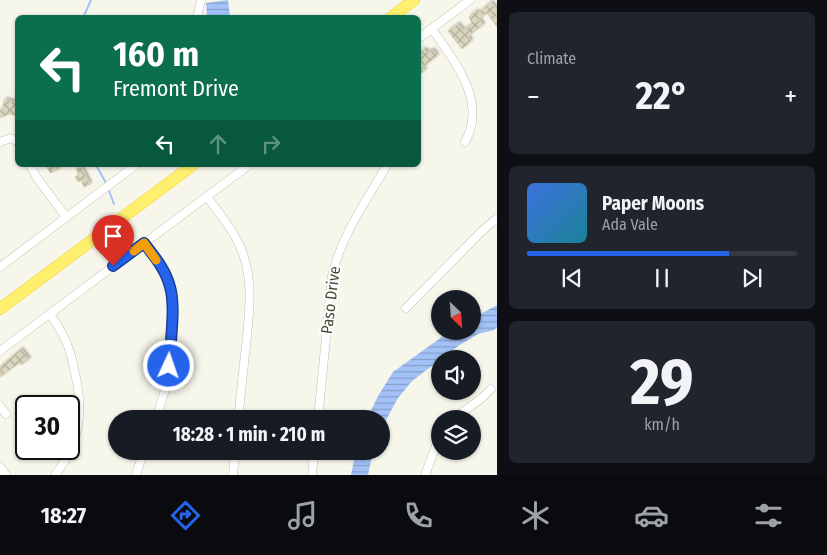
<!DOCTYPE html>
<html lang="en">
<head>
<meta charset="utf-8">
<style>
	:root { --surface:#171b24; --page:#20242c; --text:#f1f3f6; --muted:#9ea1a6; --line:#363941; --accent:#2563eb }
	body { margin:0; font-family:"Fira Sans Condensed",sans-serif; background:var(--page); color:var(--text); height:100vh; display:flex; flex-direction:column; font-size:19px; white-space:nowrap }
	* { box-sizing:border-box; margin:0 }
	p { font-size:16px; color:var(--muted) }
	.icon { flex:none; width:28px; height:28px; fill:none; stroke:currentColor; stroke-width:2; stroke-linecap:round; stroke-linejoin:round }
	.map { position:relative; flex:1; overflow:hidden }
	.panel { display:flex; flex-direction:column; gap:12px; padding:12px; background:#0d0f14; width:330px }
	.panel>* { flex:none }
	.guide { position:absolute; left:15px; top:15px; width:406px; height:152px; border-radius:8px; box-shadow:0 1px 4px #0004; background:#0b6e4f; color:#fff; overflow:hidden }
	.needle { width:32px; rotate:155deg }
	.buttons { position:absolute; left:431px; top:290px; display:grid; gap:10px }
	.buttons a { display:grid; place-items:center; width:50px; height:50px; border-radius:50%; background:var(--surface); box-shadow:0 1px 4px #0004; font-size:25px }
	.speed { position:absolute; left:15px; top:395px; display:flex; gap:10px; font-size:25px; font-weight:700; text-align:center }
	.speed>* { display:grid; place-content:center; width:65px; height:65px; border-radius:50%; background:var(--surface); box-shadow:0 1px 4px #0004; line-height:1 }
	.speed .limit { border:2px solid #111; border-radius:8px; background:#fff; color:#111 }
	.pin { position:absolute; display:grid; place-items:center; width:42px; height:42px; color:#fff; margin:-51px -21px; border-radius:50% 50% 50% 0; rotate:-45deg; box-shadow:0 0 5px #0007 }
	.pin .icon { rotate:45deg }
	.me { position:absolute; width:55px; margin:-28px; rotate:3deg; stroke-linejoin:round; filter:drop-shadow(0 0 4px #0008) }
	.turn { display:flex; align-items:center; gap:18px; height:105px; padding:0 15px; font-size:22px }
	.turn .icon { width:65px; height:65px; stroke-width:2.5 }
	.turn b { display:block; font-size:35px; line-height:42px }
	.lanes { display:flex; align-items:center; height:48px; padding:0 15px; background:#0003; justify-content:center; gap:25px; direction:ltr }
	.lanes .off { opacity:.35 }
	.big { font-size:38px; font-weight:700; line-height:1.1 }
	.panel .tile { flex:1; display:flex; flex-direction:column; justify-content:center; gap:8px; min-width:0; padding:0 18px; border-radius:8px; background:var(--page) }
	.panel .dial { align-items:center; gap:0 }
	.dial b { font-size:65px; line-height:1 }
	.song { display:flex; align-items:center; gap:15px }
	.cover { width:60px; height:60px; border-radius:8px; background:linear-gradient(135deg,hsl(220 70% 55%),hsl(190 70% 35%)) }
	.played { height:5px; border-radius:2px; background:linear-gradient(90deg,var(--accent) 75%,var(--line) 75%) }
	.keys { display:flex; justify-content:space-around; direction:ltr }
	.heat { display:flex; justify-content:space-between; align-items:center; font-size:28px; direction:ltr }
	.trip { position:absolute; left:108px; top:410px; width:282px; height:50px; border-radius:25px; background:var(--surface); box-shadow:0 1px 4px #0004; font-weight:700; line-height:50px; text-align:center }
	.tabs { display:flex; height:80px; justify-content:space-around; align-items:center; background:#090b0e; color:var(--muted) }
	.tabs .icon { width:35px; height:35px }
	.tabs .on { color:var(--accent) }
	.tabs b { font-size:22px; color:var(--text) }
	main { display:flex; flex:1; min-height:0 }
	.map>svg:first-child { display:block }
</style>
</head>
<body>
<main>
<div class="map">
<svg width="497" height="475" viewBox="0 0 497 475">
	<defs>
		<pattern id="water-rules" width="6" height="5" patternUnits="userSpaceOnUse" patternTransform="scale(1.25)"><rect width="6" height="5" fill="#a3c2f8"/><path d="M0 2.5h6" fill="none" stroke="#87a0ca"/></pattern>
		<pattern id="building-cross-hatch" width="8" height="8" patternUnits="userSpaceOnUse" patternTransform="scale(1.25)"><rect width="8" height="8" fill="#dad5bf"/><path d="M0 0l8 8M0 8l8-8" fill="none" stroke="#b3af9c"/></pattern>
		<filter id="shadow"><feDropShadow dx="2" dy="-2" stdDeviation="1" flood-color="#0004"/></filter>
	</defs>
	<rect width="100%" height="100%" fill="#f7f6eb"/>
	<g fill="url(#water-rules)">
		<polygon points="228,0 230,17 207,17 206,3"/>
		<polygon points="497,305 497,327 494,330 478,334 461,344 412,381 398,398 381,429 381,419 367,419 378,396 393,372 450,331 472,331 473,318"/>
		<polygon points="356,451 373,451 368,475 351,475"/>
	</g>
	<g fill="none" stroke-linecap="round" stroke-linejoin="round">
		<g stroke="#a3c2f8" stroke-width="2">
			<polyline points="83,18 91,0"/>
			<polyline points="96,165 106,183"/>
			<polyline points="108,188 114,204"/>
		</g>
	</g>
	<g fill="url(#building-cross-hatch)" stroke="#d5cfb1" filter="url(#shadow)">
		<polygon points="491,2 497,10 497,27 487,13 479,19 483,25 468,36 471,41 462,49 448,31 458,24 463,30 472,24 469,17 476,11 478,13"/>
		<polygon points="424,49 427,52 433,50 437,56 423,67 425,70 419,75 419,53"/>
		<polygon points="5,99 17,103 16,107 18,107 18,116 9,114 0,118 0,110 4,108 3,105"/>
		<polygon points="46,165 57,165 59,169 50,173"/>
		<polygon points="81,166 90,184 84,187 81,180 78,182 75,177 79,175 76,169"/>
		<polygon points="21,349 29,359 21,365 19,363 0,377 0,367"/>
	</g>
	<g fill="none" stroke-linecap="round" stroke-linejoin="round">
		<defs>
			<g id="minor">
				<polyline points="197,18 201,0"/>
				<path d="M432 29C454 61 488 101 465 142"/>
				<polyline points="419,38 470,0"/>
				<polyline points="0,142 11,138 18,142"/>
				<polyline points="30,165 37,178 66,217"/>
				<path d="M207 197C220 214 234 231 242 251 254 282 249 314 246 346 243 370 241 395 238 419"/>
				<polyline points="144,243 166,275 171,288 172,305 168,380 156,419"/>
				<polyline points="0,267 136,165"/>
				<polyline points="406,308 481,232 497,218"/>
				<path d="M50 314C56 323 63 333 67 344 71 353 73 363 75 373 84 413 80 443 55 475"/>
				<polyline points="0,351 249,165"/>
				<polyline points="0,406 6,414"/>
				<path d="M318 419 332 276C341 236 366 201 387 165"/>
				<polyline points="453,419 482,398 491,389"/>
				<polyline points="0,467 6,475"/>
				<polyline points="136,475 144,451"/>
				<polyline points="233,475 235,451"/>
				<polyline points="312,475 314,451"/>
				<polyline points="425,475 440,435"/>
			</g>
			<g id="highway">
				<polyline points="390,18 414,0"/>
				<polyline points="0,309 193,165"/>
			</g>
		</defs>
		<use href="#minor" stroke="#c4c1ac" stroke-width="9"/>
		<use href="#highway" stroke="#edd22e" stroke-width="12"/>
		<use href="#minor" stroke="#fff" stroke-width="8"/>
		<use href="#highway" stroke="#ffef6e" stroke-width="11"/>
	</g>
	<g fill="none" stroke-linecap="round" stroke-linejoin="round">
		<defs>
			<path id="route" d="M113 266 144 243C154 256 166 270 170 287 176 307 170 344 169 366"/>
		</defs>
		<use href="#route" stroke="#184099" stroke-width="12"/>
		<use href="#route" stroke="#2563eb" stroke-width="9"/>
		<polyline stroke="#f59e0b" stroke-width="9" points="134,251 144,243 156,260"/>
	</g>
	<g text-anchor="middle" stroke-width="4" stroke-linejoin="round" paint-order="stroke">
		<g font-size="16" fill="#4c4937" stroke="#fff">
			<text transform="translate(330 300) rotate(-83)" y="6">Paso Drive</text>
		</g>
	</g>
</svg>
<div class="buttons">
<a><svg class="needle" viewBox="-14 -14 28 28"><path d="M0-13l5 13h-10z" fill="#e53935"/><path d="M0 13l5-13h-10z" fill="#9ea1a6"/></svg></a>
<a><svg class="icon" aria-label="sound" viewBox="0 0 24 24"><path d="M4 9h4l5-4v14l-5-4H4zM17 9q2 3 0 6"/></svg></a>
<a><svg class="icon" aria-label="layers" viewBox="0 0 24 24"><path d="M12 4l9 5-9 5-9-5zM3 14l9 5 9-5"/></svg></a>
</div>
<div class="speed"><div class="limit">30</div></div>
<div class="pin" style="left:113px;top:266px;background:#d93025"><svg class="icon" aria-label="arrive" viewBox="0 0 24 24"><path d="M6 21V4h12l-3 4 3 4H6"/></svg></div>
<svg class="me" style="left:169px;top:366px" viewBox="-20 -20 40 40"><circle r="17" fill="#2563eb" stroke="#fff" stroke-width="3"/><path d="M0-11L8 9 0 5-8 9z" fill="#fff"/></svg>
<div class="trip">18:28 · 1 min · 210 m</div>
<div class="guide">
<div class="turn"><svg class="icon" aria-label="left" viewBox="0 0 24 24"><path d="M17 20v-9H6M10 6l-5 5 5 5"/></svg><div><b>160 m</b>Fremont Drive</div></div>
<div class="lanes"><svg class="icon" aria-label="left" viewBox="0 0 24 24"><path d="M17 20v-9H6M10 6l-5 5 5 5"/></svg><svg class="icon off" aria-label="ahead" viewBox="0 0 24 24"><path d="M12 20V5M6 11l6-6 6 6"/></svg><svg class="icon off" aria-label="right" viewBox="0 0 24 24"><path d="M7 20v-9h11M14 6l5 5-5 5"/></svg></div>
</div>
</div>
<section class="panel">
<div class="tile"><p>Climate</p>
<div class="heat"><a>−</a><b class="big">22°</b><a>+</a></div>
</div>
<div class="tile">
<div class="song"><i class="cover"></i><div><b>Paper Moons</b><p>Ada Vale</p></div></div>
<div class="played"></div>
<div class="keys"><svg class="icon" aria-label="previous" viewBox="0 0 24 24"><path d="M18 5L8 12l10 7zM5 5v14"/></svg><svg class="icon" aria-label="pause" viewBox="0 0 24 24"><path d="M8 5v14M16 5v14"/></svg><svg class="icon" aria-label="next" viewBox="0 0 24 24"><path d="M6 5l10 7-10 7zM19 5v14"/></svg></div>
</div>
<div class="tile dial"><b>29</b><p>km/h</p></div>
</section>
</main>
<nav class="tabs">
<b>18:27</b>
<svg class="icon on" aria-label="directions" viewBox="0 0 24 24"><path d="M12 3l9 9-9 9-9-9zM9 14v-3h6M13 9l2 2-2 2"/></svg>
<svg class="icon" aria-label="music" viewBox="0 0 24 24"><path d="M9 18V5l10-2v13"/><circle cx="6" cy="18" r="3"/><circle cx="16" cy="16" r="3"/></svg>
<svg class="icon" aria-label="phone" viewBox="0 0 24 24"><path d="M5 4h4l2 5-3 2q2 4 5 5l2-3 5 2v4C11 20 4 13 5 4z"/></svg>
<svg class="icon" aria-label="climate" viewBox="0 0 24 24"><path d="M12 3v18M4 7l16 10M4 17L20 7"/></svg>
<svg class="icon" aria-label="car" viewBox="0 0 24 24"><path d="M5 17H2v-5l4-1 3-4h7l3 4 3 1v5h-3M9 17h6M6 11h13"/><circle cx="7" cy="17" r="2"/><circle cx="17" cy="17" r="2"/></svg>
<svg class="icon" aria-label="filters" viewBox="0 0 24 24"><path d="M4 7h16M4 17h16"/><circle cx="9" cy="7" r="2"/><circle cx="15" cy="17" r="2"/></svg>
</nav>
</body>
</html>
